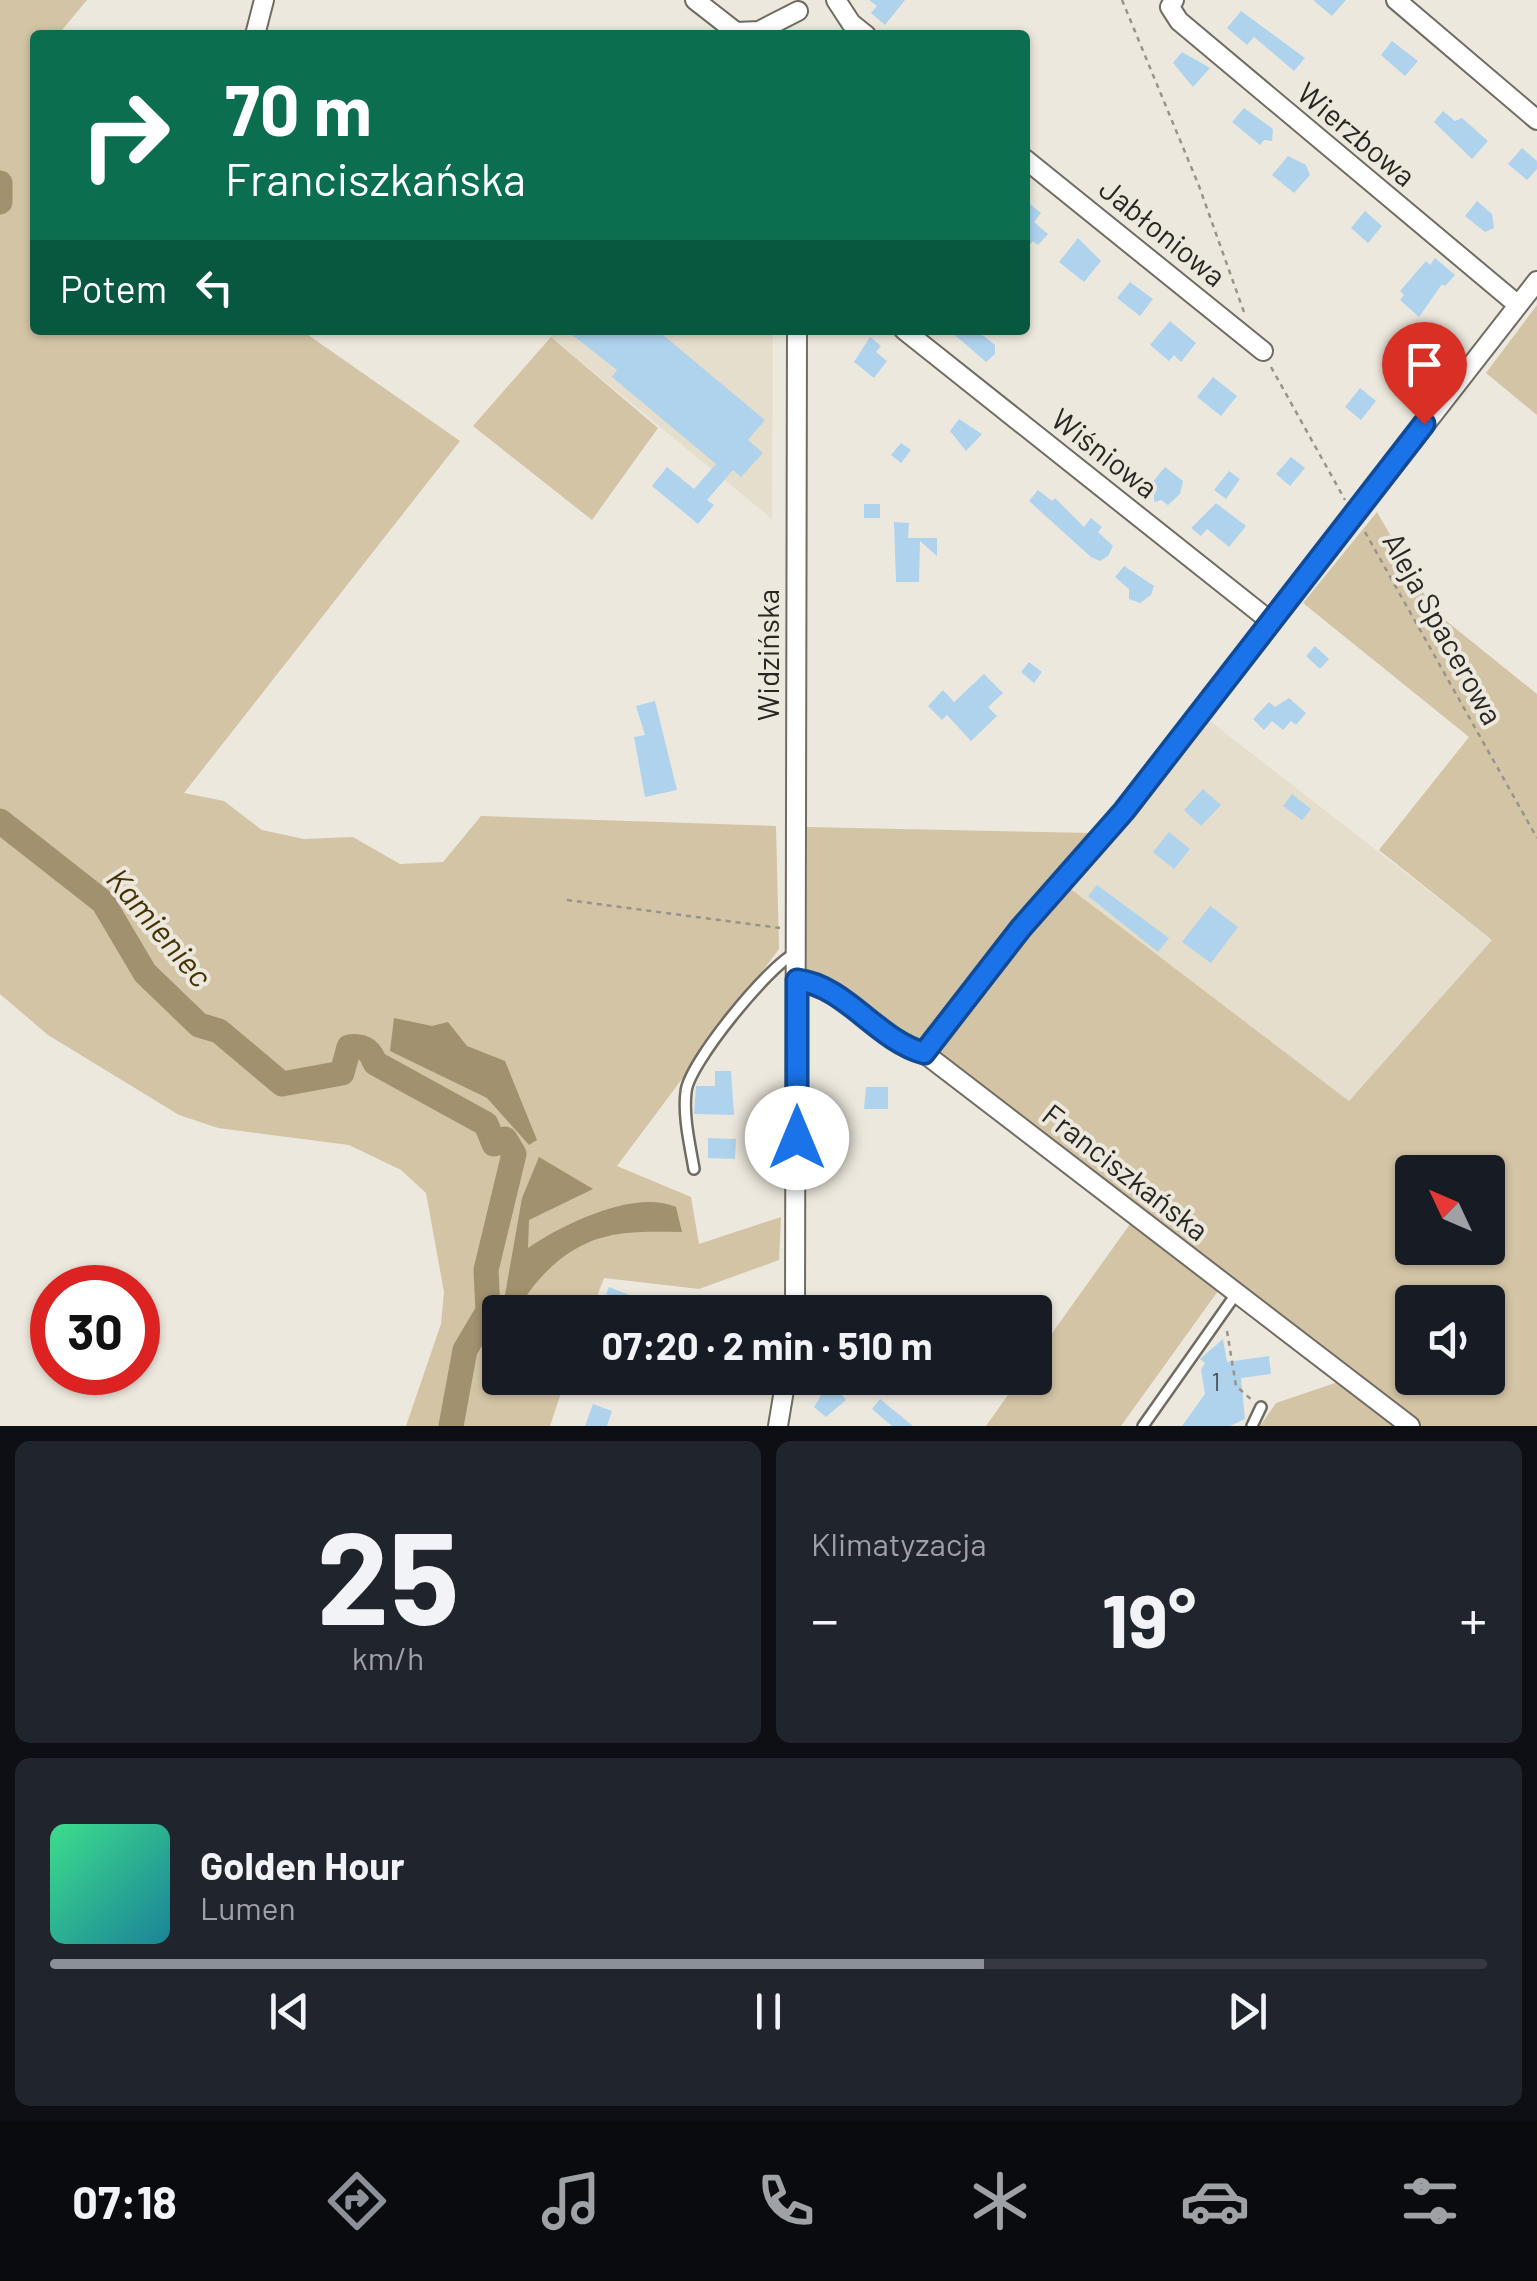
<!DOCTYPE html>
<html lang="pl">
<head>
<meta charset="utf-8">
<style>
	:root { --surface:#171b24; --page:#20242c; --text:#f1f3f6; --muted:#9ea1a6; --line:#363941; --accent:#8c9099 }
	body { margin:0; font-family:Barlow,sans-serif; background:var(--page); color:var(--text); height:100vh; display:flex; flex-direction:column; font-size:38px; white-space:nowrap }
	* { box-sizing:border-box; margin:0 }
	p { font-size:32px; color:var(--muted) }
	.icon { flex:none; width:55px; height:55px; fill:none; stroke:currentColor; stroke-width:2; stroke-linecap:round; stroke-linejoin:round }
	.map { position:relative; height:1426px; overflow:hidden }
	.details { display:flex; flex-direction:column; gap:15px; padding:15px; background:#0d0f14; flex:1 }
	.details>* { flex:none }
	.top-card { position:absolute; left:30px; top:30px; width:1000px; height:305px; border-radius:10px; box-shadow:0 2px 8px #0004; background:#0b6e4f; color:#fff; overflow:hidden }
	.needle { width:65px; rotate:314deg }
	.controls { position:absolute; left:1395px; top:1155px; display:grid; gap:20px }
	.controls a { display:grid; place-items:center; width:110px; height:110px; border-radius:10px; background:var(--surface); box-shadow:0 2px 8px #0004; font-size:50px }
	.speed { position:absolute; left:30px; top:1265px; display:flex; gap:20px; font-size:50px; font-weight:700; text-align:center }
	.speed>* { display:grid; place-content:center; width:130px; height:130px; border-radius:50%; background:var(--surface); box-shadow:0 2px 8px #0004; line-height:1 }
	.speed .limit { border:15px solid #d22; background:#fff; color:#111 }
	.pin { position:absolute; display:grid; place-items:center; width:85px; height:85px; color:#fff; margin:-102px -42px; border-radius:50% 50% 50% 0; rotate:-45deg; box-shadow:0 0 10px #0007 }
	.pin .icon { rotate:45deg }
	.me { position:absolute; width:110px; margin:-55px; rotate:0deg; stroke-linejoin:round; filter:drop-shadow(0 0 8px #0008) }
	.turn { display:flex; align-items:center; gap:35px; height:210px; padding:0 30px; font-size:45px }
	.turn .icon { width:130px; height:130px; stroke-width:2.5 }
	.turn b { display:block; font-size:70px; line-height:85px }
	.then { display:flex; align-items:center; height:95px; padding:0 30px; background:#0003; gap:20px; font-size:38px }
	.big { font-size:75px; font-weight:700; line-height:1.1 }
	.details .tile { flex:1; display:flex; flex-direction:column; justify-content:center; gap:15px; min-width:0; padding:0 35px; border-radius:15px; background:var(--page) }
	.details .dial { align-items:center; gap:0 }
	.dial b { font-size:130px; line-height:1 }
	.song { display:flex; align-items:center; gap:30px }
	.cover { width:120px; height:120px; border-radius:15px; background:linear-gradient(135deg,hsl(150 70% 55%),hsl(190 70% 35%)) }
	.played { height:10px; border-radius:5px; background:linear-gradient(90deg,var(--accent) 65%,var(--line) 65%) }
	.keys { display:flex; justify-content:space-around; direction:ltr }
	.heat { display:flex; justify-content:space-between; align-items:center; font-size:55px; direction:ltr }
	.details .tiles { flex:1; display:grid; gap:15px; grid-template-columns:1fr 1fr }
	.tile:last-child { grid-column:span 2 }
	.trip { position:absolute; left:482px; top:1295px; width:570px; height:100px; border-radius:10px; background:var(--surface); box-shadow:0 2px 8px #0004; font-weight:700; line-height:100px; text-align:center }
	.tab-bar { display:flex; height:160px; justify-content:space-around; align-items:center; background:#090b0e; color:var(--muted) }
	.tab-bar .icon { width:70px; height:70px }
	.tab-bar .current { color:var(--accent) }
	.tab-bar b { font-size:45px; color:var(--text) }
	.map>svg:first-child { display:block }
</style>
</head>
<body>
<div class="map">
<svg width="1537" height="1426" viewBox="0 0 1537 1426">
	<rect width="100%" height="100%" fill="#ede8dd"/>
	<g fill="#e6decc">
		<polygon points="556,330 773,330 772,519 551,337"/>
		<polygon points="1206,718 1492,940 1349,1101 1067,886 1128,826"/>
	</g>
	<g fill="#d3c4a5" fill-rule="evenodd">
		<polygon points="0,0 87,0 58,35 35,35 35,330 301,330 460,441 184,793 224,801 262,830 304,839 353,837 400,864 443,862 481,816 776,826 779,949 617,1166 691,1197 699,1244 781,1217 779,1260 699,1289 604,1278 591,1312 500,1312 500,1378 566,1378 550,1426 406,1426 441,1324 444,1292 426,1193 401,1170 349,1145 218,1128 179,1115 48,1035 0,994"/>
		<polygon points="1537,305 1537,415 1486,373"/>
		<polygon points="551,337 658,428 592,520 473,426"/>
		<path d="M1377 512 1434 611 1537 694V1426H1421L935 1053 1067 886 1349 1101 1492 940 1379 850 1469 737 1303 603ZM1412 1172H1488V1248H1412ZM1412 1302H1488V1378H1412Z"/>
		<polygon points="807,827 1092,833 1025,910 922,1043 912,1042 824,978 806,973"/>
		<polygon points="1130,1224 1218,1291 1121,1426 986,1426 1020,1378 1035,1378 1035,1357"/>
		<polygon points="1338,1382 1394,1426 1260,1426 1276,1403"/>
	</g>
	<g fill="#a1916e">
		<polygon points="394,1018 432,1026 448,1022 467,1046 505,1061 537,1140 529,1145 487,1098 390,1051"/>
		<path d="M539 1157 593 1189 529 1220 528 1248C563 1224 635 1189 676 1207L682 1232C624 1231 588 1230 545 1273 535 1284 522 1298 520 1312H502L522 1198Z"/>
		<path d="M500 1316V1378L497 1386C470 1362 485 1344 500 1316Z"/>
	</g>
	<g fill="none" stroke-linecap="round" stroke-linejoin="round">
		<g stroke="#a1916e" stroke-width="25">
			<polyline points="0,183 0,202"/>
			<path d="M0 821 103 902 145 973 199 1025 219 1031 282 1084 342 1073 349 1047C363 1045 370 1049 375 1063L486 1124 494 1144 505 1139 514 1154 486 1270 488 1311 465 1350 451 1426"/>
		</g>
	</g>
	<g fill="#afd3ed">
		<polygon points="869,0 905,0 885,25 871,13 877,6"/>
		<polygon points="1313,0 1346,0 1332,16"/>
		<polygon points="1241,11 1305,58 1294,71 1254,37 1247,45 1227,28"/>
		<polygon points="1392,41 1418,61 1405,76 1381,55"/>
		<polygon points="1182,52 1210,68 1193,87 1173,63"/>
		<polygon points="1244,108 1273,129 1272,141 1264,140 1260,145 1232,122"/>
		<polygon points="1443,111 1455,121 1462,118 1488,141 1472,159 1434,122"/>
		<polygon points="1522,148 1537,161 1537,169 1527,180 1508,164"/>
		<polygon points="1288,156 1306,165 1310,175 1294,193 1272,175"/>
		<polygon points="1025,200 1041,213 1034,222 1048,234 1038,245 1033,241 1025,251"/>
		<polygon points="1477,201 1492,214 1494,228 1485,232 1465,216"/>
		<polygon points="1365,211 1382,226 1368,243 1351,228"/>
		<polygon points="1078,238 1101,261 1084,282 1059,262"/>
		<polygon points="1435,258 1455,275 1445,286 1442,284 1419,317 1400,300 1404,295 1400,291 1426,261 1430,265"/>
		<polygon points="1130,282 1153,299 1140,316 1117,298"/>
		<polygon points="1170,321 1196,343 1181,362 1174,355 1169,361 1150,345"/>
		<polygon points="566,330 657,330 765,420 748,440 763,453 741,477 733,470 707,500 714,505 698,524 652,486 667,467 694,489 716,464 612,377 617,370"/>
		<polygon points="949,330 976,330 995,345 995,354 986,362"/>
		<polygon points="870,337 881,346 876,352 887,361 874,378 854,362"/>
		<polygon points="1213,377 1237,396 1221,416 1197,397"/>
		<polygon points="1360,388 1376,401 1361,420 1345,407"/>
		<polygon points="959,419 982,434 966,451 950,431"/>
		<polygon points="901,443 911,450 901,463 891,455"/>
		<polygon points="1291,457 1305,468 1290,486 1276,474"/>
		<polygon points="1165,467 1183,481 1180,494 1168,505 1161,500 1154,502 1154,494 1147,489"/>
		<polygon points="1229,471 1240,479 1226,499 1214,490"/>
		<polygon points="1038,490 1052,501 1055,498 1084,527 1091,518 1102,527 1098,532 1113,546 1108,556 1100,561 1091,557 1029,501"/>
		<polygon points="1216,503 1246,526 1229,547 1207,529 1201,536 1191,528"/>
		<rect x="864" y="504" width="16" height="14"/>
		<polygon points="894,522 909,523 908,538 937,538 937,556 920,541 919,582 896,582"/>
		<polygon points="1124,566 1154,586 1151,595 1140,603 1129,599 1129,589 1115,577"/>
		<polygon points="1315,646 1329,659 1320,669 1306,656"/>
		<polygon points="1029,662 1042,672 1034,683 1021,672"/>
		<polygon points="984,674 1003,693 988,707 997,716 971,741 947,715 942,720 928,706 943,690 954,702"/>
		<polygon points="1289,698 1306,713 1296,725 1291,721 1283,730 1272,721 1264,730 1253,719 1269,702 1275,707"/>
		<polygon points="655,701 677,790 645,797 634,737 645,735 636,706"/>
		<polygon points="1203,789 1221,805 1201,826 1184,810"/>
		<polygon points="1292,794 1311,809 1302,820 1283,806"/>
		<polygon points="1169,832 1190,849 1174,869 1153,852"/>
		<polygon points="1097,885 1169,938 1158,952 1088,896"/>
		<polygon points="1210,906 1238,927 1211,963 1182,942"/>
		<polygon points="715,1071 731,1071 734,1115 694,1114 696,1086 715,1086"/>
		<polygon points="866,1087 888,1087 888,1109 864,1109"/>
		<polygon points="708,1138 736,1139 735,1159 708,1158"/>
		<polygon points="609,1287 637,1298 632,1312 599,1312"/>
		<polygon points="1223,1339 1227,1362 1269,1356 1271,1374 1241,1378 1245,1419 1230,1426 1182,1426 1205,1394 1201,1370 1205,1363 1200,1359"/>
		<polygon points="830,1381 846,1400 826,1417 814,1407"/>
		<polygon points="880,1399 913,1426 892,1426 872,1409"/>
		<polygon points="593,1404 612,1411 607,1426 585,1426"/>
	</g>
	<g fill="none" stroke-linecap="round" stroke-linejoin="round">
		<defs>
			<g id="lane">
				<path d="M694 1169C690 1145 683 1117 686 1092 688 1064 769 966 794 954"/>
				<polyline points="1143,1426 1236,1294"/>
				<polyline points="1252,1426 1261,1407"/>
			</g>
			<g id="street">
				<polyline points="695,0 736,32 759,31 798,11"/>
				<polyline points="836,0 851,23 866,35"/>
				<polyline points="1174,0 1170,7 1179,21 1518,305"/>
				<polyline points="1396,0 1537,120"/>
				<polyline points="255,35 264,0"/>
				<polyline points="1025,159 1263,351"/>
				<polyline points="904,330 1270,621"/>
				<path d="M797 981C846 986 878 1039 924 1053L1410 1426"/>
				<polyline points="924,1053 1021,928 1124,811 1537,281"/>
				<polyline points="795,1312 797,330"/>
				<polyline points="778,1426 786,1378"/>
			</g>
		</defs>
		<use href="#lane" stroke="#716c63" stroke-width="14"/>
		<use href="#street" stroke="#716c63" stroke-width="22"/>
		<g stroke="#98948c" stroke-width="2.5" stroke-dasharray="5 5" stroke-linecap="butt">
			<polyline points="1122,0 1199,186 1245,315"/>
			<polyline points="1271,367 1345,500"/>
			<polyline points="1365,532 1537,838"/>
			<polyline points="567,900 780,928"/>
			<polyline points="1227,1331 1236,1386 1252,1400"/>
		</g>
		<use href="#lane" stroke="#fff" stroke-width="9"/>
		<use href="#street" stroke="#fff" stroke-width="18"/>
	</g>
	<g fill="none" stroke-linecap="round" stroke-linejoin="round">
		<defs>
			<path id="route" d="M797 1138V980C846 986 877 1040 924 1053L1021 928 1124 811 1424 424"/>
		</defs>
		<use href="#route" stroke="#114b97" stroke-width="25"/>
		<use href="#route" stroke="#1a73e8" stroke-width="18"/>
	</g>
	<g text-anchor="middle" stroke-width="8" stroke-linejoin="round" paint-order="stroke">
		<g font-size="25" fill="#4a5155">
			<text x="1216" y="1391">1</text>
		</g>
		<g font-size="30" fill="#282622" stroke="#ede8dd">
			<text transform="translate(1356 135) rotate(40)" y="10">Wierzbowa</text>
			<text transform="translate(1162 233) rotate(39)" y="10">Jabłoniowa</text>
			<text transform="translate(1104 454) rotate(38)" y="10">Wiśniowa</text>
			<text transform="translate(1442 629) rotate(61)" y="10">Aleja Spacerowa</text>
			<text transform="translate(769 655) rotate(-90)" y="10">Widzińska</text>
			<text transform="translate(1125 1173) rotate(38)" y="10">Franciszkańska</text>
		</g>
		<g font-size="32" font-style="italic" fill="#443201" stroke="#ede8dd">
			<text transform="translate(159 928) rotate(50)" y="11">Kamieniec</text>
		</g>
	</g>
</svg>
<div class="controls">
<a><svg class="needle" viewBox="-14 -14 28 28"><path d="M0-13l5 13h-10z" fill="#e53935"/><path d="M0 13l5-13h-10z" fill="#9ea1a6"/></svg></a>
<a><svg class="icon" aria-label="sound" viewBox="0 0 24 24"><path d="M4 9h4l5-4v14l-5-4H4zM17 9q2 3 0 6"/></svg></a>
</div>
<div class="speed"><div class="limit">30</div></div>
<div class="pin" style="left:1424px;top:424px;background:#d93025"><svg class="icon" aria-label="arrive" viewBox="0 0 24 24"><path d="M6 21V4h12l-3 4 3 4H6"/></svg></div>
<svg class="me" style="left:797px;top:1138px" viewBox="-20 -20 40 40"><circle r="19" fill="#fff"/><path d="M0-13L10 11 0 6-10 11z" fill="#1a73e8"/></svg>
<div class="trip">07:20 · 2 min · 510 m</div>
<div class="top-card">
<div class="turn"><svg class="icon" aria-label="right" viewBox="0 0 24 24"><path d="M7 20v-9h11M14 6l5 5-5 5"/></svg><div><b>70 m</b>Franciszkańska</div></div>
<div class="then">Potem<svg class="icon" aria-label="left" viewBox="0 0 24 24"><path d="M17 20v-9H6M10 6l-5 5 5 5"/></svg></div>
</div>
</div>
<section class="details">
<div class="tiles">
<div class="tile dial"><b>25</b><p>km/h</p></div>
<div class="tile"><p>Klimatyzacja</p>
<div class="heat"><a>−</a><b class="big">19°</b><a>+</a></div>
</div>
<div class="tile">
<div class="song"><i class="cover"></i><div><b>Golden Hour</b><p>Lumen</p></div></div>
<div class="played"></div>
<div class="keys"><svg class="icon" aria-label="previous" viewBox="0 0 24 24"><path d="M18 5L8 12l10 7zM5 5v14"/></svg><svg class="icon" aria-label="pause" viewBox="0 0 24 24"><path d="M8 5v14M16 5v14"/></svg><svg class="icon" aria-label="next" viewBox="0 0 24 24"><path d="M6 5l10 7-10 7zM19 5v14"/></svg></div>
</div>
</div>
</section>
<nav class="tab-bar">
<b>07:18</b>
<svg class="icon current" aria-label="directions" viewBox="0 0 24 24"><path d="M12 3l9 9-9 9-9-9zM9 14v-3h6M13 9l2 2-2 2"/></svg>
<svg class="icon" aria-label="music" viewBox="0 0 24 24"><path d="M9 18V5l10-2v13"/><circle cx="6" cy="18" r="3"/><circle cx="16" cy="16" r="3"/></svg>
<svg class="icon" aria-label="phone" viewBox="0 0 24 24"><path d="M5 4h4l2 5-3 2q2 4 5 5l2-3 5 2v4C11 20 4 13 5 4z"/></svg>
<svg class="icon" aria-label="climate" viewBox="0 0 24 24"><path d="M12 3v18M4 7l16 10M4 17L20 7"/></svg>
<svg class="icon" aria-label="car" viewBox="0 0 24 24"><path d="M5 17H2v-5l4-1 3-4h7l3 4 3 1v5h-3M9 17h6M6 11h13"/><circle cx="7" cy="17" r="2"/><circle cx="17" cy="17" r="2"/></svg>
<svg class="icon" aria-label="filters" viewBox="0 0 24 24"><path d="M4 7h16M4 17h16"/><circle cx="9" cy="7" r="2"/><circle cx="15" cy="17" r="2"/></svg>
</nav>
</body>
</html>
